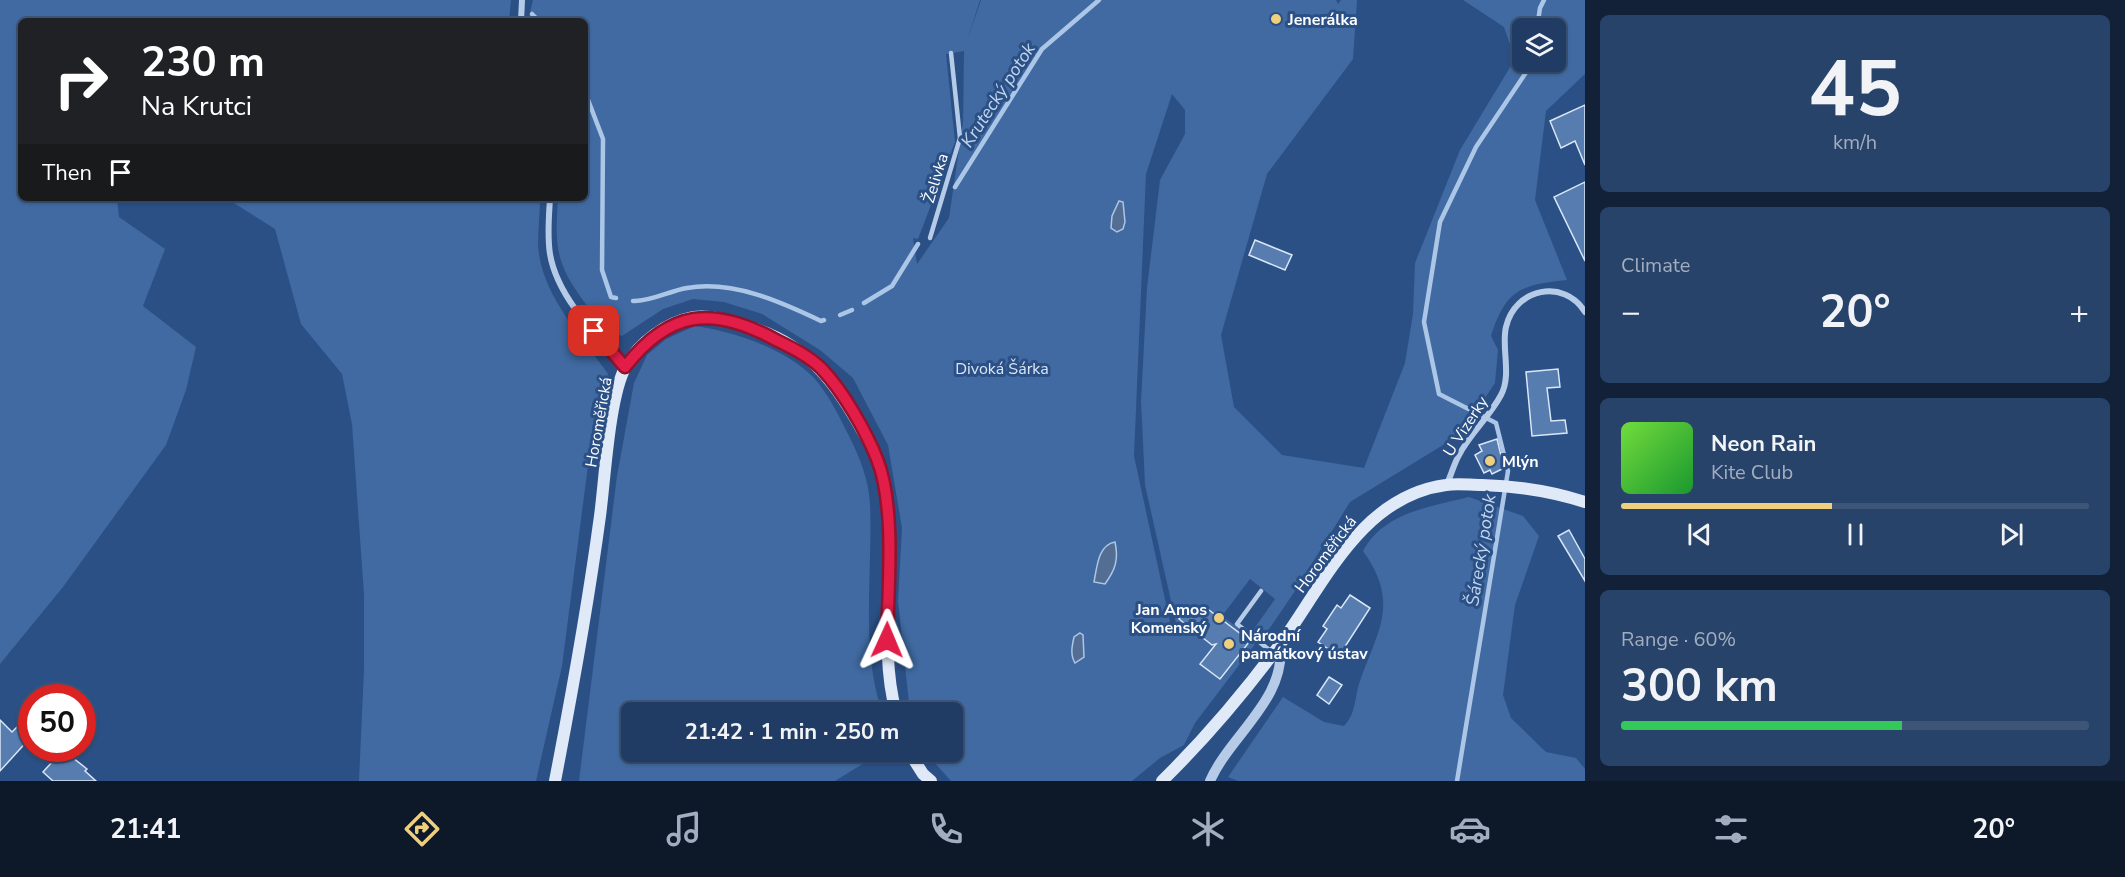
<!DOCTYPE html>
<html lang="en">
<head>
<meta charset="utf-8">
<style>
	:root { --surface:#203c64; --page:#28436a; --text:#f1f3f6; --muted:#a2adbf; --line:#3d5678; --accent:#edcf7e }
	body { margin:0; font-family:"Nunito Sans",sans-serif; background:var(--page); color:var(--text); height:100vh; display:flex; flex-direction:column; font-size:22px; white-space:nowrap }
	* { box-sizing:border-box; margin:0 }
	p { font-size:20px; color:var(--muted) }
	.icon { flex:none; width:33px; height:33px; fill:none; stroke:currentColor; stroke-width:2; stroke-linecap:round; stroke-linejoin:round }
	.map { position:relative; flex:1; overflow:hidden }
	.sheet { display:flex; flex-direction:column; gap:15px; padding:15px; background:#122137; width:540px }
	.sheet>* { flex:none }
	.banner { position:absolute; left:18px; top:18px; width:570px; height:183px; border-radius:9px; box-shadow:0 2px 4px #0004,0 0 0 2px var(--line); background:#202124; color:#fff; overflow:hidden }
	.controls { position:absolute; left:1512px; top:18px; display:grid; gap:12px }
	.controls a { display:grid; place-items:center; width:54px; height:54px; border-radius:9px; background:var(--surface); box-shadow:0 2px 4px #0004,0 0 0 2px var(--line); font-size:30px }
	.speed { position:absolute; left:18px; top:684px; display:flex; gap:12px; font-size:30px; font-weight:700; text-align:center }
	.speed>* { display:grid; place-content:center; width:78px; height:78px; border-radius:50%; background:var(--surface); box-shadow:0 2px 4px #0004,0 0 0 2px var(--line); line-height:1 }
	.speed .limit { border:9px solid #d22; background:#fff; color:#111 }
	.pin { position:absolute; display:grid; place-items:center; width:51px; height:51px; color:#fff; margin:-26px; border-radius:12px; box-shadow:0 3px 9px #0006 }
	.me { position:absolute; width:66px; margin:-33px; rotate:1deg; stroke-linejoin:round; filter:drop-shadow(0 0 4px #0008) }
	.turn { display:flex; align-items:center; gap:21px; height:126px; padding:0 24px; font-size:27px }
	.turn .icon { width:78px; height:78px; stroke-width:2.5 }
	.turn b { display:block; font-size:42px; line-height:51px }
	.then { display:flex; align-items:center; height:57px; padding:0 24px; background:#0003; gap:12px; font-size:22px }
	.big { font-size:45px; font-weight:700; line-height:1.1 }
	.sheet .widget { flex:1; display:flex; flex-direction:column; justify-content:center; gap:9px; min-width:0; padding:0 21px; border-radius:9px; background:var(--page) }
	.sheet .dial { align-items:center; gap:0 }
	.dial b { font-size:78px; line-height:1 }
	.song { display:flex; align-items:center; gap:18px }
	.cover { width:72px; height:72px; border-radius:9px; background:linear-gradient(135deg,hsl(100 70% 55%),hsl(130 70% 35%)) }
	.played { height:6px; border-radius:3px; background:linear-gradient(90deg,var(--accent) 45%,var(--line) 45%) }
	.keys { display:flex; justify-content:space-around; direction:ltr }
	.heat { display:flex; justify-content:space-between; align-items:center; font-size:33px; direction:ltr }
	.charge { height:9px; border-radius:4px; background:linear-gradient(90deg,#34c759 60%,var(--line) 0) }
	.trip { position:absolute; left:621px; top:702px; width:342px; height:60px; border-radius:9px; background:var(--surface); box-shadow:0 2px 4px #0004,0 0 0 2px var(--line); font-weight:700; line-height:60px; text-align:center }
	.menu { display:flex; height:96px; justify-content:space-around; align-items:center; background:#0d1828; color:var(--muted) }
	.menu .icon { width:42px; height:42px }
	.menu .on { color:var(--accent) }
	.menu b { font-size:27px; color:var(--text) }
	main { display:flex; flex:1; min-height:0 }
	.map>svg:first-child { display:block }
</style>
</head>
<body>
<main>
<div class="map">
<svg width="1585" height="781" viewBox="0 0 1585 781">
	<rect width="100%" height="100%" fill="#2b5086"/>
	<g fill="#406aa1" fill-rule="evenodd">
		<polygon points="0,0 511,0 509,21 21,21 21,198 117,198 119,217 165,249 143,306 196,347 186,390 166,445 63,587 0,664"/>
		<path d="M533 0H980L967 41 981 0H1336L1338 4 1341 0H1357L1353 59 1267 174 1221 335 1234 407 1282 455 1364 468 1405 363 1413 314 1415 263 1460 150 1515 59 1504 27 1463 0H1585V74L1546 111 1535 200 1567 280C1521 285 1506 289 1491 336L1498 350 1495 383 1461 434 1350 502 1295 591 1263 638 1255 644 1195 723 1184 745 1160 758 1132 781H951L925 752H952V712H910L898 601 902 528 888 445 853 378 820 350 762 314 724 302 693 299 663 309 622 336C600 328 598 322 585 303 555 262 555 248 558 198H585V21H528ZM1522 28H1556V62H1522ZM964 51 963 122 949 218 917 264 913 238 918 239 955 142 946 54ZM1172 94 1185 110V134L1160 180 1147 288 1141 401 1145 485 1176 623 1171 627 1134 456 1146 174ZM1250 579 1275 599 1249 636 1222 616Z"/>
		<path d="M226 198H540C540 213 538 229 538 245 541 295 581 335 608 374L590 450 562 666 536 781H359L364 669V595L352 424 342 374 301 324 275 229Z"/>
		<path d="M695 326C733 331 786 349 814 378 829 395 839 416 849 436 860 458 869 480 870 505 873 573 860 647 882 712H632V752H882L835 781H579L617 476 634 383 647 355 666 339Z"/>
		<path d="M1469 497 1523 516 1539 536 1515 605 1503 695 1511 718 1546 752 1576 758 1585 769V781H1238L1228 777 1283 697 1324 722 1344 726C1356 713 1354 701 1359 684 1377 631 1401 604 1363 551 1384 512 1430 507 1469 497Z"/>
	</g>
	<g fill="#546e93" stroke="#abc6e7" stroke-width="1.5">
		<polygon points="1119,201 1123,202 1125,222 1123,229 1117,232 1111,228 1112,216"/>
		<path d="M1115 542C1119 560 1115 570 1105 584L1094 582C1097 567 1098 545 1115 542Z"/>
		<path d="M1080 633 1083 635 1084 657 1075 663C1070 655 1072 646 1074 637Z"/>
	</g>
	<g fill="none" stroke-linecap="round" stroke-linejoin="round">
		<g stroke="#abc6e7" stroke-width="4.5">
			<polyline points="532,14 539,21"/>
			<polyline points="1537,28 1540,8 1544,0"/>
			<polyline points="585,92 603,139 602,270 611,297 616,298"/>
			<polyline points="955,187 1042,49 1099,0"/>
			<path d="M633 301C650 302 669 291 687 288 733 280 781 302 821 321L824 320"/>
			<polyline points="864,303 892,286 918,244"/>
			<polyline points="840,315 852,310"/>
			<polyline points="1457,781 1508,471 1496,423 1439,394 1424,322 1440,222 1476,147 1533,62"/>
		</g>
	</g>
	<g fill="#577caf" stroke="#d9e6f6" stroke-width="1.5">
		<polygon points="1585,105 1585,165 1575,141 1561,148 1550,121"/>
		<polygon points="1585,182 1585,261 1554,197"/>
		<polygon points="1255,240 1292,255 1285,270 1249,255"/>
		<polygon points="1558,369 1560,387 1547,388 1551,421 1565,420 1567,433 1532,436 1526,372"/>
		<polygon points="1497,439 1504,468 1492,474 1490,470 1484,473 1475,455 1482,451 1479,445"/>
		<polygon points="1569,530 1585,559 1585,581 1558,536"/>
		<polygon points="1350,595 1370,608 1339,656 1318,642 1327,629 1323,626 1337,605 1341,608"/>
		<polygon points="1205,607 1250,641 1220,679 1200,664 1216,644 1212,645 1179,619 1188,608 1198,616"/>
		<polygon points="1329,677 1342,685 1329,704 1317,695"/>
		<polygon points="0,720 12,732 18,726 30,738 0,771"/>
		<polygon points="63,750 87,769 85,771 96,781 53,781 43,772"/>
	</g>
	<g fill="none" stroke-linecap="round" stroke-linejoin="round">
		<g stroke="#b6cbe7" stroke-width="4.5">
			<polyline points="930,238 960,138 951,53"/>
			<polyline points="1261,591 1237,624 1273,653"/>
		</g>
		<g stroke="#b6cbe7" stroke-width="6">
			<polyline points="521,21 522,0"/>
			<path d="M550 198C549 216 547 236 550 254 557 297 597 336 625 367"/>
			<path d="M1447 484C1451 475 1454 464 1459 455 1470 434 1490 416 1501 395 1512 375 1501 347 1506 327 1515 288 1564 278 1585 312"/>
		</g>
		<path stroke="#b6cbe7" stroke-width="10" d="M1210 781C1230 735 1287 699 1280 644"/>
		<g stroke="#dfe9f7" stroke-width="12">
			<polyline points="909,752 923,774 931,781"/>
			<path d="M555 781C572 693 588 605 600 516 605 479 609 396 626 366 639 342 667 322 694 317 713 314 735 323 753 328 806 345 833 379 859 425 865 436 873 448 878 461 905 537 874 633 896 712"/>
			<path d="M1162 781C1206 738 1244 693 1281 643 1325 582 1362 496 1446 485 1457 483 1470 485 1482 485 1517 486 1551 491 1585 502"/>
		</g>
	</g>
	<g fill="none" stroke-linecap="round" stroke-linejoin="round">
		<defs>
			<path id="route" d="M594 331 625 367C670 309 714 306 776 340 792 348 809 356 822 369 843 391 866 431 877 459 896 506 888 589 887 640"/>
		</defs>
		<use href="#route" stroke="#92132f" stroke-width="15"/>
		<use href="#route" stroke="#e11d48" stroke-width="10"/>
	</g>
	<g fill="#edcf7e" stroke="#2b5086" stroke-width="2">
		<circle cx="1276" cy="19" r="6"/>
		<circle cx="1490" cy="461" r="6"/>
		<circle cx="1219" cy="618" r="6"/>
		<circle cx="1229" cy="644" r="6"/>
	</g>
	<g text-anchor="middle" stroke-width="6" stroke-linejoin="round" paint-order="stroke">
		<g font-size="16" font-weight="bold" fill="#fff" stroke="#2b5086" text-anchor="start">
			<text x="1288" y="25">Jenerálka</text>
			<text x="1502" y="467">Mlýn</text>
			<text x="1207" y="615" text-anchor="end">Jan Amos<tspan x="1207" dy="18">Komenský</tspan></text>
			<text x="1241" y="641">Národní<tspan x="1241" dy="18">památkový ústav</tspan></text>
		</g>
		<g font-size="16" fill="#fff" stroke="#2b5086">
			<text transform="translate(935 178) rotate(-73)" y="6">Želivka</text>
			<text transform="translate(598 422) rotate(-80)" y="6">Horoměřická</text>
			<text transform="translate(1465 426) rotate(-57)" y="6">U Vizerky</text>
			<text transform="translate(1325 554) rotate(-53)" y="6">Horoměřická</text>
		</g>
		<g font-size="16" fill="#d9e6f6" stroke="#2b5086">
			<text x="1002" y="374">Divoká Šárka</text>
		</g>
		<g font-size="18" font-style="italic" fill="#c2d5ee" stroke="#2b5086">
			<text transform="translate(998 95) rotate(-57)" y="6">Krutecký potok</text>
			<text transform="translate(1481 550) rotate(-81)" y="6">Šárecký potok</text>
		</g>
	</g>
</svg>
<div class="controls">
<a><svg class="icon" aria-label="layers" viewBox="0 0 24 24"><path d="M12 4l9 5-9 5-9-5zM3 14l9 5 9-5"/></svg></a>
</div>
<div class="speed"><div class="limit">50</div></div>
<div class="pin" style="left:594px;top:331px;background:#d93025"><svg class="icon" aria-label="arrive" viewBox="0 0 24 24"><path d="M6 21V4h12l-3 4 3 4H6"/></svg></div>
<svg class="me" style="left:887px;top:640px" viewBox="-20 -20 40 40"><path d="M0-17L14 15 0 8-14 15z" fill="#e11d48" stroke="#fff" stroke-width="4"/></svg>
<div class="trip">21:42 · 1 min · 250 m</div>
<div class="banner">
<div class="turn"><svg class="icon" aria-label="right" viewBox="0 0 24 24"><path d="M7 20v-9h11M14 6l5 5-5 5"/></svg><div><b>230 m</b>Na Krutci</div></div>
<div class="then">Then<svg class="icon" aria-label="arrive" viewBox="0 0 24 24"><path d="M6 21V4h12l-3 4 3 4H6"/></svg></div>
</div>
</div>
<section class="sheet">
<div class="widget dial"><b>45</b><p>km/h</p></div>
<div class="widget"><p>Climate</p>
<div class="heat"><a>−</a><b class="big">20°</b><a>+</a></div>
</div>
<div class="widget">
<div class="song"><i class="cover"></i><div><b>Neon Rain</b><p>Kite Club</p></div></div>
<div class="played"></div>
<div class="keys"><svg class="icon" aria-label="previous" viewBox="0 0 24 24"><path d="M18 5L8 12l10 7zM5 5v14"/></svg><svg class="icon" aria-label="pause" viewBox="0 0 24 24"><path d="M8 5v14M16 5v14"/></svg><svg class="icon" aria-label="next" viewBox="0 0 24 24"><path d="M6 5l10 7-10 7zM19 5v14"/></svg></div>
</div>
<div class="widget"><p>Range · 60%</p><b class="big">300 km</b><div class="charge"></div></div>
</section>
</main>
<nav class="menu">
<b>21:41</b>
<svg class="icon on" aria-label="directions" viewBox="0 0 24 24"><path d="M12 3l9 9-9 9-9-9zM9 14v-3h6M13 9l2 2-2 2"/></svg>
<svg class="icon" aria-label="music" viewBox="0 0 24 24"><path d="M9 18V5l10-2v13"/><circle cx="6" cy="18" r="3"/><circle cx="16" cy="16" r="3"/></svg>
<svg class="icon" aria-label="phone" viewBox="0 0 24 24"><path d="M5 4h4l2 5-3 2q2 4 5 5l2-3 5 2v4C11 20 4 13 5 4z"/></svg>
<svg class="icon" aria-label="climate" viewBox="0 0 24 24"><path d="M12 3v18M4 7l16 10M4 17L20 7"/></svg>
<svg class="icon" aria-label="car" viewBox="0 0 24 24"><path d="M5 17H2v-5l4-1 3-4h7l3 4 3 1v5h-3M9 17h6M6 11h13"/><circle cx="7" cy="17" r="2"/><circle cx="17" cy="17" r="2"/></svg>
<svg class="icon" aria-label="filters" viewBox="0 0 24 24"><path d="M4 7h16M4 17h16"/><circle cx="9" cy="7" r="2"/><circle cx="15" cy="17" r="2"/></svg>
<b>20°</b>
</nav>
</body>
</html>
